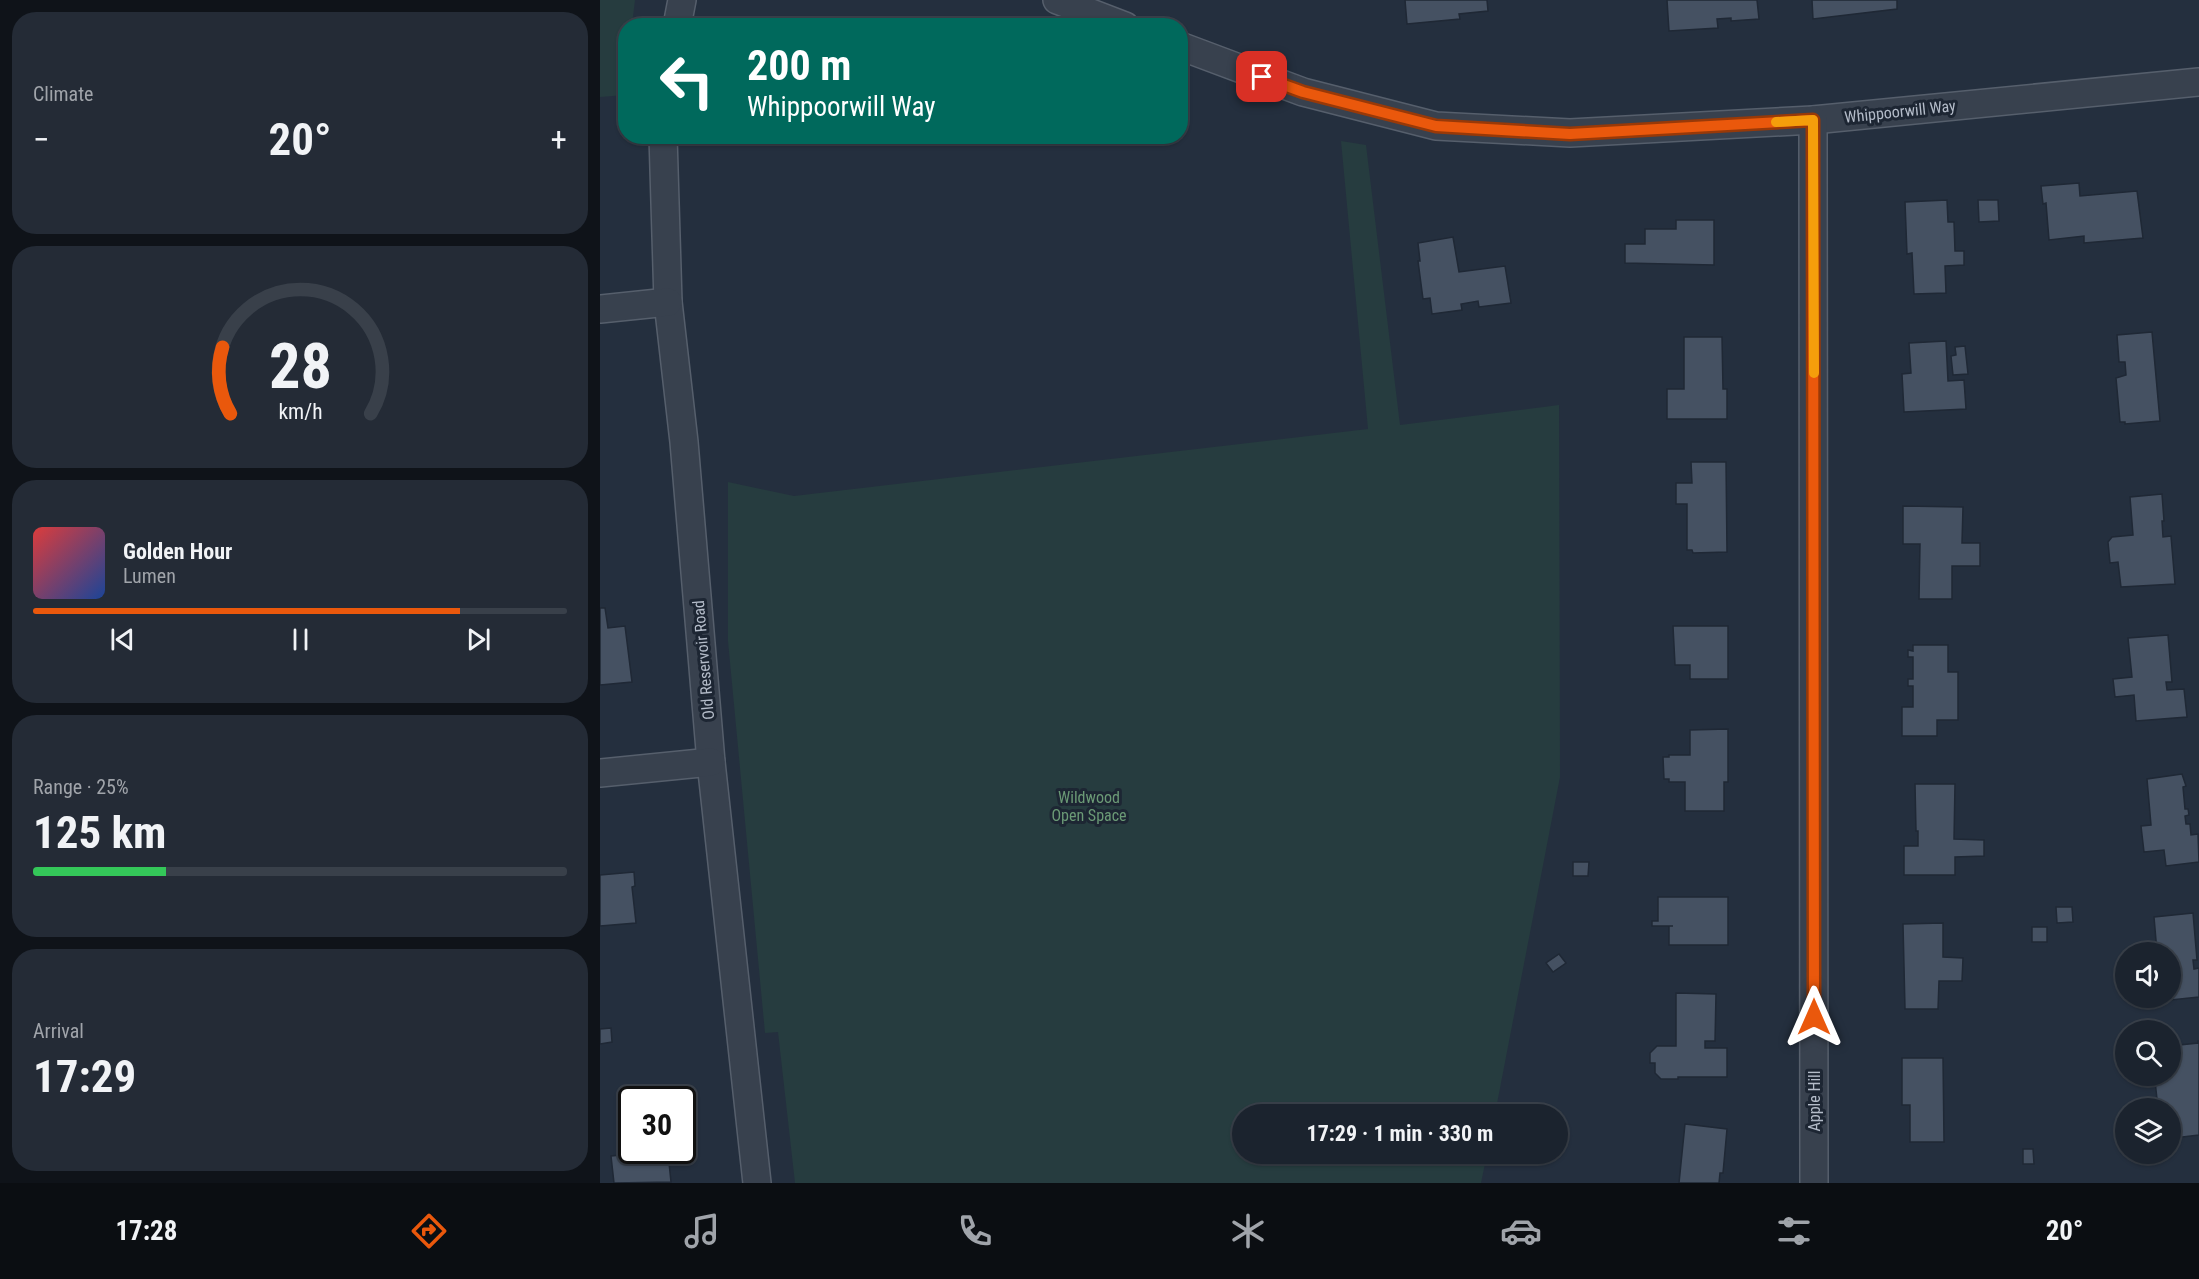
<!DOCTYPE html>
<html lang="en">
<head>
<meta charset="utf-8">
<style>
	:root { --surface:#1b232e; --page:#242b36; --text:#f1f3f6; --muted:#a0a4aa; --line:#39404a; --accent:#ea580c }
	body { margin:0; font-family:"Roboto Condensed",sans-serif; background:var(--page); color:var(--text); height:100vh; display:flex; flex-direction:column; font-size:22px; white-space:nowrap }
	* { box-sizing:border-box; margin:0 }
	p { font-size:20px; color:var(--muted) }
	.icon { flex:none; width:33px; height:33px; fill:none; stroke:currentColor; stroke-width:2; stroke-linecap:round; stroke-linejoin:round }
	.map { position:relative; flex:1; overflow:hidden }
	.drawer { display:flex; flex-direction:column; gap:12px; padding:12px; background:#0f1319; width:600px }
	.drawer>* { flex:none }
	.top-card { position:absolute; left:18px; top:18px; width:570px; height:126px; border-radius:24px; box-shadow:0 2px 4px #0004,0 0 0 2px var(--line); background:#00695c; color:#fff; overflow:hidden }
	.fabs { position:absolute; left:1515px; top:942px; display:grid; gap:12px }
	.fabs a { display:grid; place-items:center; width:66px; height:66px; border-radius:50%; background:var(--surface); box-shadow:0 2px 4px #0004,0 0 0 2px var(--line); font-size:30px }
	.speed { position:absolute; left:18px; top:1086px; display:flex; gap:12px; font-size:30px; font-weight:700; text-align:center }
	.speed>* { display:grid; place-content:center; width:78px; height:78px; border-radius:50%; background:var(--surface); box-shadow:0 2px 4px #0004,0 0 0 2px var(--line); line-height:1 }
	.speed .limit { border:3px solid #111; border-radius:9px; background:#fff; color:#111 }
	.pin { position:absolute; display:grid; place-items:center; width:51px; height:51px; color:#fff; margin:-26px; border-radius:12px; box-shadow:0 3px 9px #0006 }
	.me { position:absolute; width:66px; margin:-33px; rotate:0deg; stroke-linejoin:round; filter:drop-shadow(0 0 4px #0008) }
	.turn { display:flex; align-items:center; gap:21px; height:126px; padding:0 30px; font-size:27px }
	.turn .icon { width:78px; height:78px; stroke-width:2.5 }
	.turn b { display:block; font-size:42px; line-height:51px }
	.big { font-size:45px; font-weight:700; line-height:1.1 }
	.drawer .tile { flex:1; display:flex; flex-direction:column; justify-content:center; gap:9px; min-width:0; padding:0 21px; border-radius:24px; background:var(--page) }
	.drawer .dial { align-items:center; gap:0 }
	.dial svg { height:156px; overflow:visible; fill:none; stroke:var(--line); stroke-width:7; stroke-linecap:round; text-anchor:middle }
	.dial text { fill:var(--text); stroke:none }
	.song { display:flex; align-items:center; gap:18px }
	.cover { width:72px; height:72px; border-radius:9px; background:linear-gradient(135deg,hsl(0 70% 55%),hsl(220 70% 35%)) }
	.played { height:6px; border-radius:3px; background:linear-gradient(90deg,var(--accent) 80%,var(--line) 80%) }
	.keys { display:flex; justify-content:space-around; direction:ltr }
	.heat { display:flex; justify-content:space-between; align-items:center; font-size:33px; direction:ltr }
	.charge { height:9px; border-radius:4px; background:linear-gradient(90deg,#34c759 25%,var(--line) 0) }
	.trip { position:absolute; left:632px; top:1104px; width:336px; height:60px; border-radius:30px; background:var(--surface); box-shadow:0 2px 4px #0004,0 0 0 2px var(--line); font-weight:700; line-height:60px; text-align:center }
	.tab-bar { display:flex; height:96px; justify-content:space-around; align-items:center; background:#0b0e12; color:var(--muted) }
	.tab-bar .icon { width:42px; height:42px }
	.tab-bar .on { color:var(--accent) }
	.tab-bar b { font-size:27px; color:var(--text) }
	main { display:flex; flex:1; min-height:0 }
	.map>svg:first-child { display:block }
</style>
</head>
<body>
<main>
<section class="drawer">
<div class="tile"><p>Climate</p>
<div class="heat"><a>−</a><b class="big">20°</b><a>+</a></div>
</div>
<div class="tile dial"><svg viewBox="0 0 100 80">
<path d="M14 69A42 42 0 1 1 86 69"/>
<path d="M14 69A42 42 0 0 1 10 35" stroke="#ea580c"/>
<text x="50" y="56" font-size="32" font-weight="700">28</text>
<text x="50" y="72" font-size="11">km/h</text>
</svg></div>
<div class="tile">
<div class="song"><i class="cover"></i><div><b>Golden Hour</b><p>Lumen</p></div></div>
<div class="played"></div>
<div class="keys"><svg class="icon" aria-label="previous" viewBox="0 0 24 24"><path d="M18 5L8 12l10 7zM5 5v14"/></svg><svg class="icon" aria-label="pause" viewBox="0 0 24 24"><path d="M8 5v14M16 5v14"/></svg><svg class="icon" aria-label="next" viewBox="0 0 24 24"><path d="M6 5l10 7-10 7zM19 5v14"/></svg></div>
</div>
<div class="tile"><p>Range · 25%</p><b class="big">125 km</b><div class="charge"></div></div>
<div class="tile"><p>Arrival</p><b class="big">17:29</b></div>
</section>
<div class="map">
<svg width="1599" height="1183" viewBox="0 0 1599 1183">
	<rect width="100%" height="100%" fill="#242f3e"/>
	<g fill="#263c3f">
		<polygon points="0,0 35,0 32,25 26,26 25,95 0,97"/>
		<polygon points="741,141 766,145 800,425 959,405 960,777 895,1114 642,1114 642,1154 887,1154 881,1183 195,1183 178,1032 165,1033 128,641 128,482 194,496 768,429"/>
	</g>
	<g fill="#455162" stroke="#1f2835" stroke-width="1.5">
		<polygon points="805,0 887,0 888,11 859,14 860,19 807,24"/>
		<polygon points="1067,0 1157,0 1159,19 1131,21 1131,18 1117,19 1118,28 1069,31"/>
		<polygon points="1212,0 1297,0 1297,9 1213,19"/>
		<polygon points="1479,183 1480,196 1537,191 1543,238 1484,243 1484,236 1449,240 1446,203 1443,204 1441,186"/>
		<polygon points="1347,200 1348,222 1354,222 1355,251 1364,251 1364,265 1345,266 1346,293 1314,294 1312,253 1307,254 1305,202"/>
		<polygon points="1378,200 1398,200 1399,221 1379,222"/>
		<polygon points="1076,220 1114,220 1114,265 1025,263 1025,244 1045,244 1045,229 1076,229"/>
		<polygon points="853,237 859,272 905,266 911,303 879,307 878,301 861,304 862,310 832,314 830,298 823,299 818,261 820,261 818,243"/>
		<polygon points="1552,332 1560,421 1525,424 1525,422 1520,422 1516,378 1526,375 1525,362 1519,362 1517,335"/>
		<polygon points="1084,337 1122,337 1123,389 1127,389 1127,419 1067,419 1067,389 1084,389"/>
		<polygon points="1346,341 1348,381 1364,380 1366,409 1304,412 1302,374 1311,373 1309,343"/>
		<polygon points="1365,346 1368,374 1353,375 1351,356 1356,355 1355,347"/>
		<polygon points="1091,462 1126,462 1127,552 1093,553 1092,550 1087,550 1087,504 1076,504 1076,483 1092,483"/>
		<polygon points="1562,494 1564,521 1562,521 1563,537 1571,536 1575,584 1521,587 1518,562 1510,563 1508,542 1512,537 1533,535 1530,497"/>
		<polygon points="1303,506 1363,507 1362,543 1380,543 1380,566 1352,566 1352,599 1319,599 1320,544 1303,544"/>
		<polygon points="0,608 5,608 8,628 25,626 32,682 0,685"/>
		<polygon points="1073,626 1128,626 1128,679 1090,679 1090,665 1075,665"/>
		<polygon points="1568,635 1572,682 1566,682 1567,690 1584,689 1587,717 1536,721 1534,695 1515,697 1513,679 1532,677 1528,638"/>
		<polygon points="1313,645 1348,645 1348,672 1358,672 1358,720 1337,720 1337,736 1302,736 1302,707 1313,707 1313,686 1308,686 1308,679 1313,679 1313,657 1308,657 1308,650 1313,651"/>
		<polygon points="1128,729 1128,782 1124,782 1124,811 1085,811 1085,782 1069,782 1069,779 1064,779 1063,757 1069,757 1069,755 1090,755 1090,730"/>
		<polygon points="1582,774 1586,786 1583,787 1585,809 1588,809 1589,815 1585,816 1586,824 1590,824 1591,835 1598,834 1599,862 1566,866 1564,850 1544,852 1541,826 1551,825 1547,779"/>
		<polygon points="1315,784 1355,784 1354,839 1384,840 1384,856 1355,857 1355,875 1304,875 1304,846 1318,846 1318,831 1316,831"/>
		<polygon points="973,862 989,862 988,876 973,876"/>
		<polygon points="34,872 35,886 32,887 36,923 0,926 0,875"/>
		<polygon points="1058,897 1128,897 1128,945 1069,945 1069,926 1073,926 1052,926 1052,921 1058,921"/>
		<polygon points="1456,907 1472,907 1473,922 1457,923"/>
		<polygon points="1593,913 1597,960 1593,960 1594,969 1599,968 1599,997 1561,1001 1560,998 1570,998 1570,952 1557,952 1554,917"/>
		<polygon points="1343,923 1343,957 1363,958 1362,981 1339,981 1338,1009 1305,1009 1303,924"/>
		<rect x="1432" y="927" width="15" height="15"/>
		<polygon points="959,954 966,963 953,972 946,963"/>
		<polygon points="1076,993 1116,994 1115,1041 1105,1041 1105,1048 1127,1048 1127,1077 1078,1077 1078,1079 1061,1079 1055,1073 1055,1063 1050,1063 1050,1053 1057,1046 1076,1046"/>
		<polygon points="11,1028 12,1042 0,1044 0,1029"/>
		<polygon points="1598,1041 1599,1041 1599,1135 1573,1138 1574,1140 1570,1141 1570,1108 1558,1108 1555,1081 1565,1081 1564,1076 1570,1076 1570,1046 1598,1043"/>
		<polygon points="1302,1058 1343,1058 1344,1142 1310,1142 1310,1105 1302,1105"/>
		<polygon points="1085,1124 1127,1129 1123,1173 1120,1173 1119,1183 1079,1183"/>
		<polygon points="1423,1149 1433,1149 1434,1164 1423,1164"/>
		<polygon points="63,1151 64,1154 68,1153 71,1182 14,1183 11,1156"/>
	</g>
	<g fill="none" stroke-linecap="round" stroke-linejoin="round">
		<defs>
			<g id="street">
				<polyline points="457,0 525,26"/>
				<polyline points="77,26 82,0"/>
				<polyline points="580,46 703,92 836,126 970,133 1213,120 1599,82"/>
				<polyline points="1213,120 1214,1183"/>
				<polyline points="63,136 68,302 84,442 111,762 157,1183"/>
				<polyline points="0,309 68,302"/>
				<polyline points="0,773 111,762"/>
			</g>
		</defs>
		<use href="#street" stroke="#565f6c" stroke-width="30"/>
		<use href="#street" stroke="#38414e" stroke-width="27"/>
	</g>
	<g fill="none" stroke-linecap="round" stroke-linejoin="round">
		<defs>
			<polyline id="route" points="662,77 703,92 836,126 970,134 1213,120 1214,1017"/>
		</defs>
		<use href="#route" stroke="#983908" stroke-width="15"/>
		<use href="#route" stroke="#ea580c" stroke-width="10"/>
		<polyline stroke="#f59e0b" stroke-width="10" points="1176,122 1213,120 1214,373"/>
	</g>
	<g text-anchor="middle" stroke-width="6" stroke-linejoin="round" paint-order="stroke">
		<g font-size="16" fill="#b4bcc9" stroke="#1d2633">
			<text transform="translate(1300 111) rotate(-6)" y="6">Whippoorwill Way</text>
			<text transform="translate(103 660) rotate(-95)" y="6">Old Reservoir Road</text>
			<text transform="translate(1214 1101) rotate(-90)" y="6">Apple Hill</text>
		</g>
		<g font-size="16" fill="#6b9a76" stroke="#1d2633">
			<text x="489" y="803">Wildwood<tspan x="489" dy="18">Open Space</tspan></text>
		</g>
	</g>
</svg>
<div class="fabs">
<a><svg class="icon" aria-label="sound" viewBox="0 0 24 24"><path d="M4 9h4l5-4v14l-5-4H4zM17 9q2 3 0 6"/></svg></a>
<a><svg class="icon" aria-label="search" viewBox="0 0 24 24"><circle cx="10" cy="10" r="6"/><path d="M15 15l6 6"/></svg></a>
<a><svg class="icon" aria-label="layers" viewBox="0 0 24 24"><path d="M12 4l9 5-9 5-9-5zM3 14l9 5 9-5"/></svg></a>
</div>
<div class="speed"><div class="limit">30</div></div>
<div class="pin" style="left:662px;top:77px;background:#d93025"><svg class="icon" aria-label="arrive" viewBox="0 0 24 24"><path d="M6 21V4h12l-3 4 3 4H6"/></svg></div>
<svg class="me" style="left:1214px;top:1017px" viewBox="-20 -20 40 40"><path d="M0-17L14 15 0 8-14 15z" fill="#ea580c" stroke="#fff" stroke-width="4"/></svg>
<div class="trip">17:29 · 1 min · 330 m</div>
<div class="top-card">
<div class="turn"><svg class="icon" aria-label="left" viewBox="0 0 24 24"><path d="M17 20v-9H6M10 6l-5 5 5 5"/></svg><div><b>200 m</b>Whippoorwill Way</div></div>
</div>
</div>
</main>
<nav class="tab-bar">
<b>17:28</b>
<svg class="icon on" aria-label="directions" viewBox="0 0 24 24"><path d="M12 3l9 9-9 9-9-9zM9 14v-3h6M13 9l2 2-2 2"/></svg>
<svg class="icon" aria-label="music" viewBox="0 0 24 24"><path d="M9 18V5l10-2v13"/><circle cx="6" cy="18" r="3"/><circle cx="16" cy="16" r="3"/></svg>
<svg class="icon" aria-label="phone" viewBox="0 0 24 24"><path d="M5 4h4l2 5-3 2q2 4 5 5l2-3 5 2v4C11 20 4 13 5 4z"/></svg>
<svg class="icon" aria-label="climate" viewBox="0 0 24 24"><path d="M12 3v18M4 7l16 10M4 17L20 7"/></svg>
<svg class="icon" aria-label="car" viewBox="0 0 24 24"><path d="M5 17H2v-5l4-1 3-4h7l3 4 3 1v5h-3M9 17h6M6 11h13"/><circle cx="7" cy="17" r="2"/><circle cx="17" cy="17" r="2"/></svg>
<svg class="icon" aria-label="filters" viewBox="0 0 24 24"><path d="M4 7h16M4 17h16"/><circle cx="9" cy="7" r="2"/><circle cx="15" cy="17" r="2"/></svg>
<b>20°</b>
</nav>
</body>
</html>
